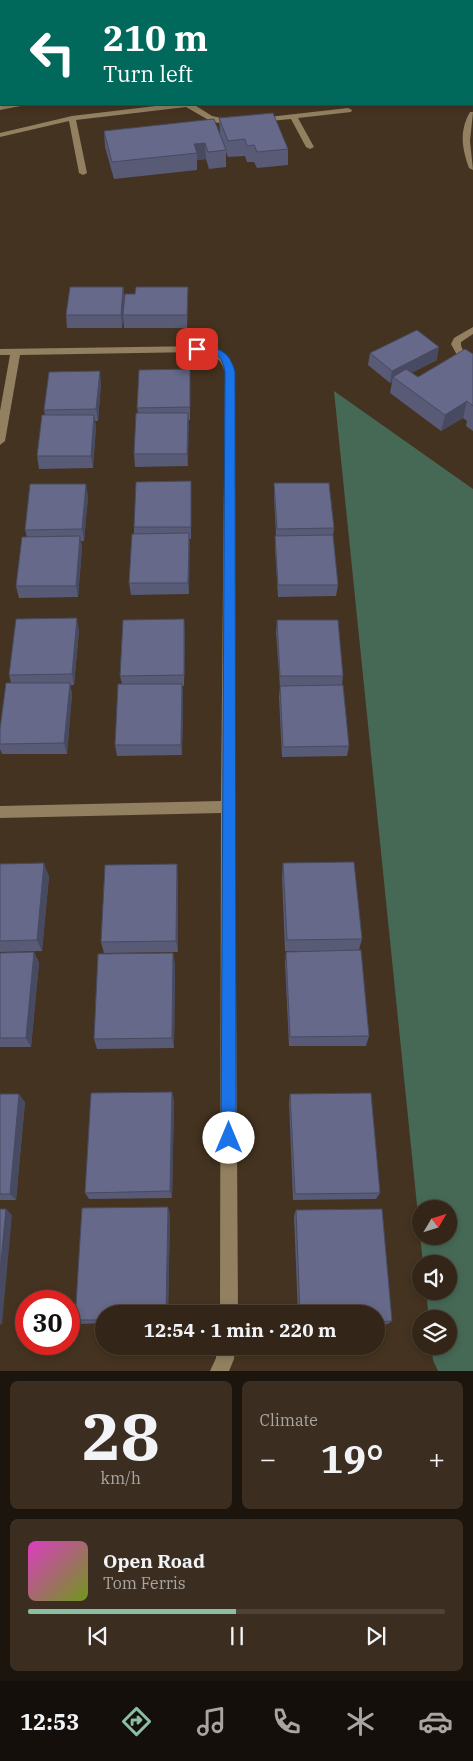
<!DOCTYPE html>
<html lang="en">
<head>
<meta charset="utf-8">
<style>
	:root { --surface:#332618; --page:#3b2e21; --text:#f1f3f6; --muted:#a9a5a2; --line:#4e4337; --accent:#8abfa5 }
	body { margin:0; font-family:"IBM Plex Serif",serif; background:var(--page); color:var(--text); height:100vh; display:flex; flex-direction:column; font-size:19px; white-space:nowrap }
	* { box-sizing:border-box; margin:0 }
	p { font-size:16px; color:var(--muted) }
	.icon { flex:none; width:28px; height:28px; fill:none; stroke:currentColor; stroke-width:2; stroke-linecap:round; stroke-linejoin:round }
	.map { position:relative; height:1371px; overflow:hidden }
	.panel { display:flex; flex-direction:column; gap:10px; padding:10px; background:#1c150d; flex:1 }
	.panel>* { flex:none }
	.banner { position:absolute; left:0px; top:0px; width:474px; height:105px; box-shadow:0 2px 8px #0003,0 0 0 1px var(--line); background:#00695c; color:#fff; overflow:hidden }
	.needle { width:32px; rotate:52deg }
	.fabs { position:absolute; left:412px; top:1200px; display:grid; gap:10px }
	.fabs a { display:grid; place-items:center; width:45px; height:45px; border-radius:50%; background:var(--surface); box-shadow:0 2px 8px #0003,0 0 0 1px var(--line); font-size:25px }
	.speed { position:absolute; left:15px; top:1290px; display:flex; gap:10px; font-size:25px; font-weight:700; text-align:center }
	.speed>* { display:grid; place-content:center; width:65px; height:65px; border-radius:50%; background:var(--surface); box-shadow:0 2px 8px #0003,0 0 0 1px var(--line); line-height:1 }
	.speed .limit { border:8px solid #d22; background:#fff; color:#111 }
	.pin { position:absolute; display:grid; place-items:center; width:42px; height:42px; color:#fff; margin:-21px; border-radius:10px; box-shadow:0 2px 8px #0006 }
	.me { position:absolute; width:55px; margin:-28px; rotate:0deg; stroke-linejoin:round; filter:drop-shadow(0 0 4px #0008) }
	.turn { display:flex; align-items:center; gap:18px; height:105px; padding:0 20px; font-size:22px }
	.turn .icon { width:65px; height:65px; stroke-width:2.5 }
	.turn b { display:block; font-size:35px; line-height:42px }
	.big { font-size:38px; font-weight:700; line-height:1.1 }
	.panel .widget { flex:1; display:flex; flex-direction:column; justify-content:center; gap:8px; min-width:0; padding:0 18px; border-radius:8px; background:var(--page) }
	.panel .dial { align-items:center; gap:0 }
	.dial b { font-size:65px; line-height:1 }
	.song { display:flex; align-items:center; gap:15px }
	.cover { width:60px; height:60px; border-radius:8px; background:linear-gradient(135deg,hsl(310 70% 55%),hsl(80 70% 35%)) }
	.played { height:5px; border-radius:2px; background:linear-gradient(90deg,var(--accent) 50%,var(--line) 50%) }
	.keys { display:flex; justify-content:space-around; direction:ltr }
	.heat { display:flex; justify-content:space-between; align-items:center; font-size:28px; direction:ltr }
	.panel .tiles { flex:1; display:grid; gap:10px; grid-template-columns:1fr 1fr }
	.widget:last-child { grid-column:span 2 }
	.trip { position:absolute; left:95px; top:1305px; width:290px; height:50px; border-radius:25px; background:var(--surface); box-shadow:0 2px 8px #0003,0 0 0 1px var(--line); font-weight:700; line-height:50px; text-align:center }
	.dock { display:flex; height:80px; justify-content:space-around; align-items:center; background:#140f0a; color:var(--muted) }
	.dock .icon { width:35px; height:35px }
	.dock .on { color:var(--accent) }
	.dock b { font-size:22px; color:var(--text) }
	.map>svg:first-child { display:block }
</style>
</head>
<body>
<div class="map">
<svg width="473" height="1371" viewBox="0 0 473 1371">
	<rect width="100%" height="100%" fill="#443320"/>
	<path fill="#466956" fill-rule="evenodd" d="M334 391 473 489V1371H438L433 1360 431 1346H449V1319H429L426 1291H449V1264H423ZM421 1209H449V1236H421Z"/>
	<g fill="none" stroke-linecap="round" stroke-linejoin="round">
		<g fill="#928061" fill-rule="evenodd">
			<rect x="108" y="0" width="8" height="1"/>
			<rect x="244" y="0" width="8" height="1"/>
			<rect x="278" y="0" width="7" height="1"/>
			<rect x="464" y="0" width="9" height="1"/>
			<rect x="472" y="96" width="1" height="4"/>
			<polygon points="13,104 31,104 0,110 0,106"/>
			<polygon points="172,104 193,104 212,116 239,122 228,124 212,122 186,107 76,120 87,173 83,175 79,173 69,121 0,137 0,133 72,116"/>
			<polygon points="348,108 352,110 351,112 298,118 314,147 310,149 306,147 291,119 260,122 256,120 260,118"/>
			<path d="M470 112H473L470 141 473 170 469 168C462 148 459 131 470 112Z"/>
			<path d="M473 327V334L461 342C460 350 467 354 473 358V366L457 355 451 344 454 338Z"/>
			<path d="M204 346C222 348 230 355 235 372V807L238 1314H220L221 813 0 818V806L221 801 225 372C220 356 213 353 197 352L20 355 5 441 0 445V411L10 355H0V349Z"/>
			<polygon points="217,1346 235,1346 234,1359 229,1371 210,1371 216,1358"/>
		</g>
	</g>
	<g fill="#585a76">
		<polygon points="131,0 183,0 184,1 131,1"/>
		<polygon points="184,0 238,0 240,1 185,1"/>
		<rect x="472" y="7" width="1" height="62"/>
		<polygon points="219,118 288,149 288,165 257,168 254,162 247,162 245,156 228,157 226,152 226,167 209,169 206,159 197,160 197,170 114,179 105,147 104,131 220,133"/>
		<polygon points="123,287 125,299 188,299 187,328 124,328 123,316 122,328 67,328 66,315"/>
		<polygon points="370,353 437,360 411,373 418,377 473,354 473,431 466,426 467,421 463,418 441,431 390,393 392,382 390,383 368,365"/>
		<polygon points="190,381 190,420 188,420 188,466 135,467 134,454 138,413 137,408"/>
		<polygon points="101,383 98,421 95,421 96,427 93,468 39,469 37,456 45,415 44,410"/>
		<polygon points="274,483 334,528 333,536 338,585 336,596 278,597 275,548 276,536 274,495"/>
		<polygon points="191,493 191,539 189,539 189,594 131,595 129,583 134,534 134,527"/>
		<polygon points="88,496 84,541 81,541 82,548 78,597 19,598 16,586 27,537 25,530"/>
		<polygon points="277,620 343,676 342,685 349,746 347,756 282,757 279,697 280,687 276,632"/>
		<polygon points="79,630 74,685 70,685 72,694 67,754 2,754 0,749 0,729 11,683 9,675"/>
		<polygon points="185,631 184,686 182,686 183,695 182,755 117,756 115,745 122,684 120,676"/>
		<polygon points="283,863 362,939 359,950 369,1036 366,1046 289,1046 285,963 286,952 333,951 285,951 282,876"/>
		<polygon points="0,864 49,876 42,951 0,952"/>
		<polygon points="178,876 178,952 104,953 101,942"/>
		<polygon points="34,952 39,963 31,1047 0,1047 0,953"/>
		<polygon points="175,964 174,1048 97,1049 94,1039"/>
		<polygon points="0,1094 25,1102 16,1200 0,1200"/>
		<polygon points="290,1094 380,1193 376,1199 293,1200 289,1102"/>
		<polygon points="174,1100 172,1198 89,1199 85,1193"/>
		<polygon points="296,1210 392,1321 388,1324 376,1325 376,1314 298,1314 294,1216"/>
		<polygon points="170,1213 168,1314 104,1314 104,1323 80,1324 75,1320"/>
	</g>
	<g fill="#474a60">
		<rect x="0" y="86" width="1" height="12"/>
		<polygon points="205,143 206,159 197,160 197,153 194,144"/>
		<polygon points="123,287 125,299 122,328 121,315"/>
		<polygon points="439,347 437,360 397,380 393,377 392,382 390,383 392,371"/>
		<polygon points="100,371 101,383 98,421 96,409"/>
		<polygon points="467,401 463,418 441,431 445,415"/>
		<polygon points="188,413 189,425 188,466 187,454"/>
		<polygon points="94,415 96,427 93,468 91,456"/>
		<polygon points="86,484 88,496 84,541 82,529"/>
		<polygon points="189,533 190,545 189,594 188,583"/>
		<polygon points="80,536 82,548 78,597 76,586"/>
		<polygon points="77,618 79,630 74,685 72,674"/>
		<polygon points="184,619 185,631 184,686"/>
		<polygon points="70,683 72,694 67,754 64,743"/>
		<polygon points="182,684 183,695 182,755 181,745"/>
		<polygon points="44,863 49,876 42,951 37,940"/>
		<polygon points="177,864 178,876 178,952 176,941"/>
		<polygon points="34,952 39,963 31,1047 26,1038"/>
		<polygon points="173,953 175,964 174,1048 172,1038"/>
		<polygon points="172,1092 174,1100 172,1198 170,1191"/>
		<polygon points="19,1094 25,1102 16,1200 10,1194"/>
		<polygon points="168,1207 170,1213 168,1314 166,1314"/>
		<polygon points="6,1209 12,1215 2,1325 0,1324 0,1272"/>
	</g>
	<g fill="#666989" stroke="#474a60">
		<polygon points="139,0 183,0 184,1 140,1"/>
		<polygon points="195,0 238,0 240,1 196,1"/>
		<polygon points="472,7 473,7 473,25 472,24"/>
		<rect x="472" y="30" width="1" height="26"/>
		<rect x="0" y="65" width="1" height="21"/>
		<polygon points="273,113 288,149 257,152 254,145 247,146 245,139 228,141 219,118"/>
		<polygon points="214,119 226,150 208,152 205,143 194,144 197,153 112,162 104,131"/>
		<polygon points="70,287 123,287 121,315 66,315"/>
		<polygon points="136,287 188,287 187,315 123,315 125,294 135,294"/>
		<polygon points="417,330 439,347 392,371 370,353"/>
		<polygon points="465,349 473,354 473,406 467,401 445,415 393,377 406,369 418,377"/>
		<polygon points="190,369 190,407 137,408 139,370"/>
		<polygon points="100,371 96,409 44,410 49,372"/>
		<polygon points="136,413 188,413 187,454 134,454"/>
		<polygon points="42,415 94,415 91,456 37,456"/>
		<polygon points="191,481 191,527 134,527 136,482"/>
		<polygon points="274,483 329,483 334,528 277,529"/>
		<polygon points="30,484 86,484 82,529 25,530"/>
		<polygon points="189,533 188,583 129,583 132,534"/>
		<polygon points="333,535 338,585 278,585 275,536"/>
		<polygon points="80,536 76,586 16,586 22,537"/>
		<polygon points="77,618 72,674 9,675 16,619"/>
		<polygon points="184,619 184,675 120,676 123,620"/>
		<polygon points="277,620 338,620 343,676 280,676"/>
		<polygon points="6,683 70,683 64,743 0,744 0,729"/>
		<polygon points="118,684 182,684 181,745 115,745"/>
		<polygon points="343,685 349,746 283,747 280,686"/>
		<polygon points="354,862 362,939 287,940 283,863"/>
		<polygon points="44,863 37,940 0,941 0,864"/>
		<polygon points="177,864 176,941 101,942 105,865"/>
		<polygon points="361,950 369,1036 290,1037 286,952"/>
		<polygon points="34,952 26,1038 0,1038 0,953"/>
		<polygon points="173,953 172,1038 94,1039 98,954"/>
		<polygon points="172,1092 170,1191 85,1193 91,1093"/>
		<polygon points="371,1093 380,1193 295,1194 290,1094"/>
		<polygon points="0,1094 19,1094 10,1194 0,1194"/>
		<polygon points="168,1207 166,1314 104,1314 104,1320 75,1320 82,1208"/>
		<polygon points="0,1209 6,1209 0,1272"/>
		<polygon points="382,1209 392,1321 376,1322 376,1314 300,1314 296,1210"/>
	</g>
	<path fill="#1a73e8" stroke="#114b97" d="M197 346C218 348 229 349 235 372L236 1138 234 1143 229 1146 224 1143 221 1138 225 372C221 349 212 355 193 351V347Z"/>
</svg>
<div class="fabs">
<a><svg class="needle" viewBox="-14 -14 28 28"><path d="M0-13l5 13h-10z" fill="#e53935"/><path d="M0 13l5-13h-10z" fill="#a9a5a2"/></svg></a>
<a><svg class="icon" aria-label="sound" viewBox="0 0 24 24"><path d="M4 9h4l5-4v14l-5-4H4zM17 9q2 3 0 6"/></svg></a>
<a><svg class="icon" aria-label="layers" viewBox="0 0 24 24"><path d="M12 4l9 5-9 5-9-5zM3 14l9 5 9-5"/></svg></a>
</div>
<div class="speed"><div class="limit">30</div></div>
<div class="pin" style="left:197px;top:349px;background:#d93025"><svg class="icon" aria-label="arrive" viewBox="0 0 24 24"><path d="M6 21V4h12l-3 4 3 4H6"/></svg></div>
<svg class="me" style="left:229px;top:1138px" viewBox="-20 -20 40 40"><circle r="19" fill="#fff"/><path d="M0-13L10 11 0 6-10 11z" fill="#1a73e8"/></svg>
<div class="trip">12:54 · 1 min · 220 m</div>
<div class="banner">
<div class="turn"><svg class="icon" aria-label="left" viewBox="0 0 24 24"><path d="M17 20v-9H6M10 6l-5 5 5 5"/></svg><div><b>210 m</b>Turn left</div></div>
</div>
</div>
<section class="panel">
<div class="tiles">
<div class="widget dial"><b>28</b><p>km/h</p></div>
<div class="widget"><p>Climate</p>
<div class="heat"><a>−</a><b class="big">19°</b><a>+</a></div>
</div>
<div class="widget">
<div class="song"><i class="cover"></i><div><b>Open Road</b><p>Tom Ferris</p></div></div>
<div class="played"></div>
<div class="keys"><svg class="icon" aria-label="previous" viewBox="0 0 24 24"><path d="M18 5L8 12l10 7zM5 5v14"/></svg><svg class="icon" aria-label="pause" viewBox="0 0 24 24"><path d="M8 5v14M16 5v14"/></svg><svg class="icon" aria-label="next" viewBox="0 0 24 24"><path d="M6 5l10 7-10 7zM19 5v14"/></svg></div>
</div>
</div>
</section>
<nav class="dock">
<b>12:53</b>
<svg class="icon on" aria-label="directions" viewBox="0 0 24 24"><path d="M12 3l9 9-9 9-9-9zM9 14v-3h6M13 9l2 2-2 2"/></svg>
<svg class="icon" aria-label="music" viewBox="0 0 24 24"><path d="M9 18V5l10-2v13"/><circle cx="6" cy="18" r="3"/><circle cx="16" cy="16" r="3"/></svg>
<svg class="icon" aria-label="phone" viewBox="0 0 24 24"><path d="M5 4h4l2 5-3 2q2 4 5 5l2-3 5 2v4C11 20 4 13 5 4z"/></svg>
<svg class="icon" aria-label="climate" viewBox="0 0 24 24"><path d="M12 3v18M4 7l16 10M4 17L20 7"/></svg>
<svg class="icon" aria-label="car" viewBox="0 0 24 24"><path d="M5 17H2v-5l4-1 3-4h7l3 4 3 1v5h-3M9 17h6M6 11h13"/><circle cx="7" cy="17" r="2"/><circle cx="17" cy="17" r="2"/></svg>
</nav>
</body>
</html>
